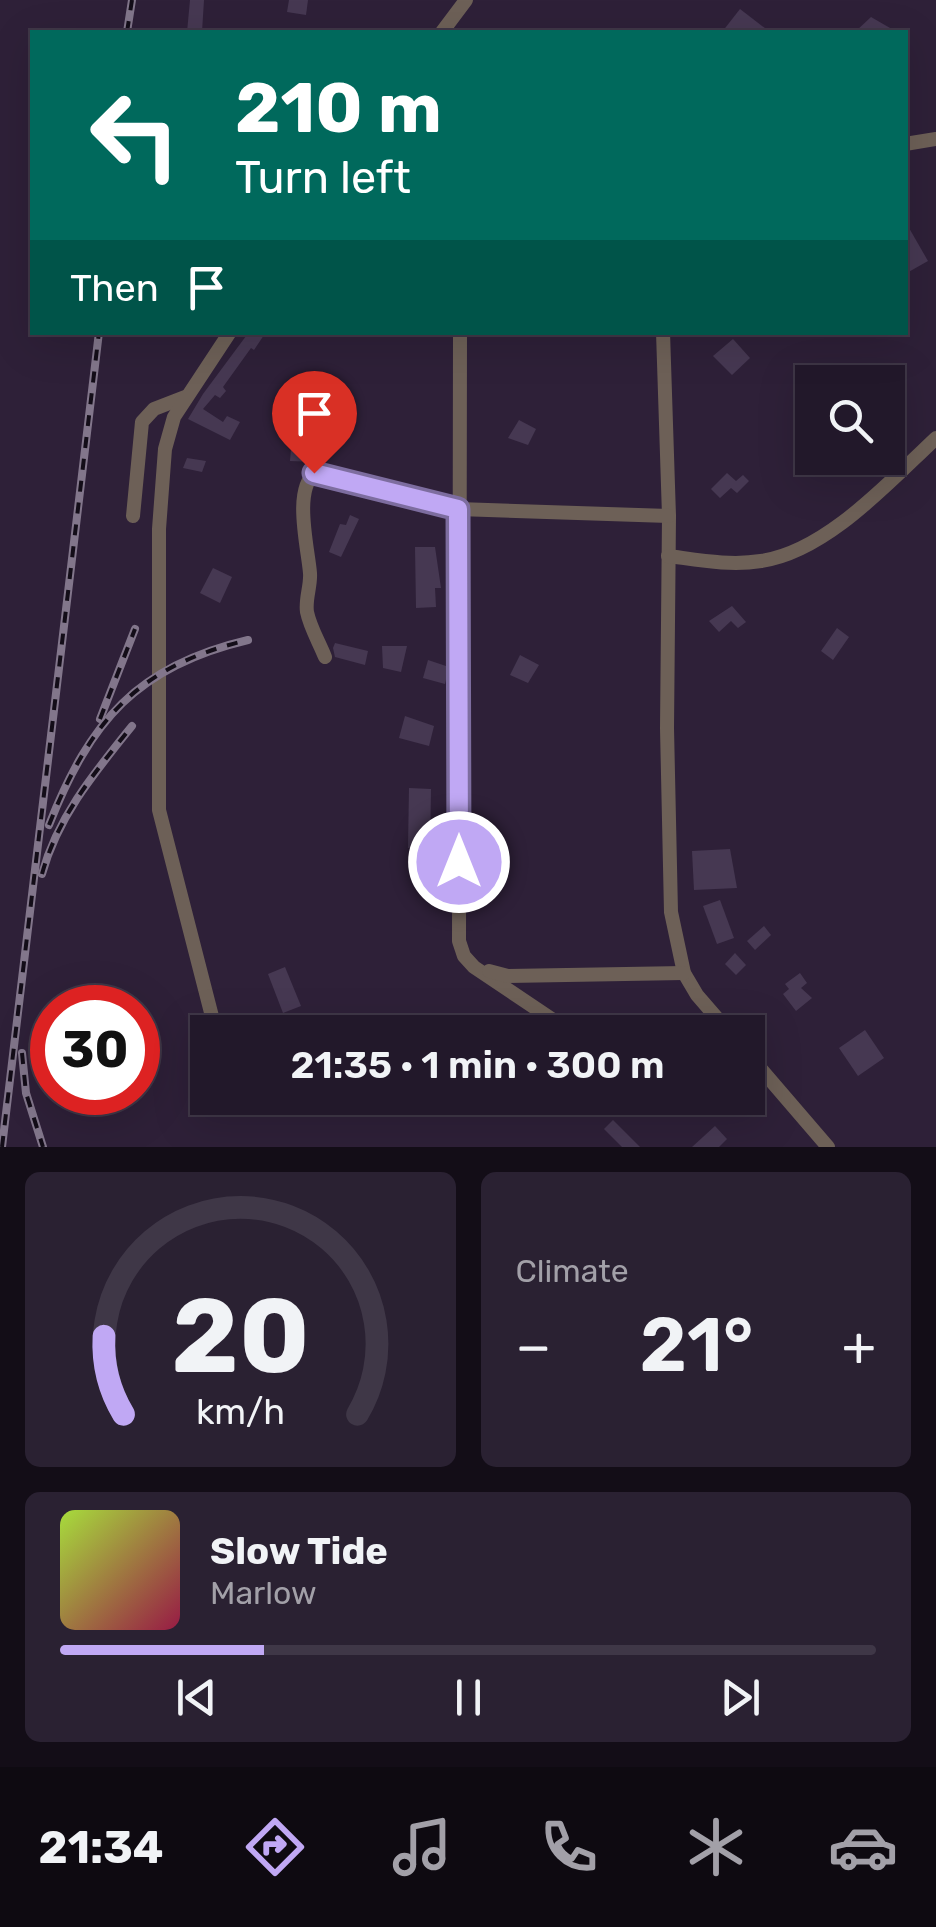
<!DOCTYPE html>
<html lang="en">
<head>
<meta charset="utf-8">
<style>
	:root { --surface:#22182a; --page:#2a2132; --text:#f1f3f6; --muted:#a2a0a8; --line:#3f3747; --accent:#c0a8f4 }
	body { margin:0; font-family:Rubik,sans-serif; background:var(--page); color:var(--text); height:100vh; display:flex; flex-direction:column; font-size:38px; white-space:nowrap }
	* { box-sizing:border-box; margin:0 }
	p { font-size:32px; color:var(--muted) }
	.icon { flex:none; width:55px; height:55px; fill:none; stroke:currentColor; stroke-width:2; stroke-linecap:round; stroke-linejoin:round }
	.map { position:relative; height:1147px; overflow:hidden }
	.sheet { display:flex; flex-direction:column; gap:25px; padding:25px; background:#130d17; flex:1 }
	.sheet>* { flex:none }
	.top-card { position:absolute; left:30px; top:30px; width:878px; height:305px; border-radius:0px; box-shadow:0 10px 40px #0002,0 0 0 2px var(--line); background:#00695c; color:#fff; overflow:hidden }
	.tools { position:absolute; left:795px; top:365px; display:grid; gap:20px }
	.tools a { display:grid; place-items:center; width:110px; height:110px; border-radius:0px; background:var(--surface); box-shadow:0 10px 40px #0002,0 0 0 2px var(--line); font-size:50px }
	.speed { position:absolute; left:30px; top:985px; display:flex; gap:20px; font-size:50px; font-weight:700; text-align:center }
	.speed>* { display:grid; place-content:center; width:130px; height:130px; border-radius:50%; background:var(--surface); box-shadow:0 10px 40px #0002,0 0 0 2px var(--line); line-height:1 }
	.speed .limit { border:15px solid #d22; background:#fff; color:#111 }
	.pin { position:absolute; display:grid; place-items:center; width:85px; height:85px; color:#fff; margin:-102px -42px; border-radius:50% 50% 50% 0; rotate:-45deg; box-shadow:0 0 10px #0007 }
	.pin .icon { rotate:45deg }
	.me { position:absolute; width:110px; margin:-55px; rotate:0deg; stroke-linejoin:round; filter:drop-shadow(0 0 8px #0008) }
	.turn { display:flex; align-items:center; gap:35px; height:210px; padding:0 40px; font-size:45px }
	.turn .icon { width:130px; height:130px; stroke-width:2.5 }
	.turn b { display:block; font-size:70px; line-height:85px }
	.then { display:flex; align-items:center; height:95px; padding:0 40px; background:#0003; gap:20px; font-size:38px }
	.big { font-size:75px; font-weight:600; line-height:1.1 }
	.sheet .widget { flex:1; display:flex; flex-direction:column; justify-content:center; gap:15px; min-width:0; padding:0 35px; border-radius:15px; background:var(--page) }
	.sheet .dial { align-items:center; gap:0 }
	.dial svg { height:260px; overflow:visible; fill:none; stroke:var(--line); stroke-width:7; stroke-linecap:round; text-anchor:middle }
	.dial text { fill:var(--text); stroke:none }
	.song { display:flex; align-items:center; gap:30px }
	.cover { width:120px; height:120px; border-radius:15px; background:linear-gradient(135deg,hsl(80 70% 55%),hsl(340 70% 35%)) }
	.played { height:10px; border-radius:5px; background:linear-gradient(90deg,var(--accent) 25%,var(--line) 25%) }
	.keys { display:flex; justify-content:space-around; direction:ltr }
	.heat { display:flex; justify-content:space-between; align-items:center; font-size:55px; direction:ltr }
	.sheet .tiles { flex:1; display:grid; gap:25px; grid-template-columns:1fr 1fr }
	.widget:last-child { grid-column:span 2 }
	.trip { position:absolute; left:190px; top:1015px; width:575px; height:100px; border-radius:0px; background:var(--surface); box-shadow:0 10px 40px #0002,0 0 0 2px var(--line); font-weight:600; line-height:100px; text-align:center }
	.dock { display:flex; height:160px; justify-content:space-around; align-items:center; background:#0e0a11; color:var(--muted) }
	.dock .icon { width:70px; height:70px }
	.dock .on { color:var(--accent) }
	.dock b { font-size:45px; color:var(--text) }
	.map>svg:first-child { display:block }
</style>
</head>
<body>
<div class="map">
<svg width="936" height="1147" viewBox="0 0 936 1147">
	<rect width="100%" height="100%" fill="#2e2038"/>
	<g fill="#463852">
		<polygon points="190,0 204,0 202,32 187,32"/>
		<polygon points="289,0 308,0 306,15 287,12"/>
		<polygon points="740,9 770,32 722,32"/>
		<polygon points="871,17 897,32 855,32"/>
		<polygon points="905,221 928,261 905,274"/>
		<polygon points="249,332 266,332 254,350 251,348 223,387 226,391 220,398 215,395 203,409 223,422 227,416 240,422 230,440 188,419 203,394"/>
		<polygon points="733,339 750,358 732,375 713,356"/>
		<polygon points="294,416 310,418 314,462 290,461"/>
		<polygon points="519,420 536,429 528,445 508,438"/>
		<polygon points="187,458 206,461 202,472 183,468"/>
		<polygon points="727,473 736,481 743,475 749,481 737,493 731,488 720,498 711,489"/>
		<polygon points="350,515 359,519 341,557 329,552 340,524 346,525"/>
		<polygon points="415,547 435,547 441,588 435,588 436,607 416,608"/>
		<polygon points="213,568 232,577 220,603 200,593"/>
		<polygon points="732,606 746,622 738,628 731,621 719,632 709,621"/>
		<polygon points="837,628 849,637 833,660 821,651"/>
		<polygon points="335,643 368,651 365,665 335,657 333,648"/>
		<polygon points="382,646 407,646 401,672 383,668"/>
		<polygon points="520,655 539,665 528,683 510,675"/>
		<polygon points="428,660 449,667 445,684 423,678"/>
		<polygon points="405,716 434,726 429,746 399,738"/>
		<polygon points="409,788 431,789 430,849 408,848"/>
		<polygon points="730,849 737,888 694,890 692,851"/>
		<polygon points="720,900 734,938 717,944 703,906"/>
		<polygon points="764,926 771,935 755,950 747,941"/>
		<polygon points="735,953 746,965 736,975 725,964"/>
		<polygon points="285,967 301,1006 283,1013 268,974"/>
		<polygon points="800,973 807,983 801,988 812,998 796,1011 783,994 789,989 785,984"/>
		<polygon points="865,1030 884,1058 858,1076 839,1048"/>
		<polygon points="613,1120 640,1147 622,1147 604,1129"/>
		<polygon points="715,1126 727,1139 719,1147 692,1147"/>
	</g>
	<g fill="none" stroke-linecap="round" stroke-linejoin="round">
		<g stroke="#6d6057" stroke-width="14">
			<polyline points="442,32 466,0"/>
			<polyline points="905,144 936,139"/>
			<polyline points="460,332 459,941 464,956 474,967 571,1032"/>
			<polyline points="663,332 669,516 667,728 671,912 684,973 697,995 729,1032"/>
			<polyline points="133,516 142,422 154,409 185,397"/>
			<path d="M668 556C699 560 730 566 761 561 826 552 890 481 936 438"/>
			<path d="M325 657C319 642 310 627 307 612 305 599 311 586 310 573 308 548 293 490 315 473L458 509 669 516"/>
			<polyline points="489,971 508,976 684,973"/>
			<polyline points="216,1032 159,810 159,529 165,449 174,417 230,332"/>
			<polyline points="748,1054 828,1147"/>
		</g>
		<defs>
			<g id="rail">
				<polyline points="127,32 132,0"/>
				<polyline points="100,719 135,629"/>
				<path d="M49 825C90 721 137 666 248 640"/>
				<path d="M42 874C58 816 95 772 132 726"/>
				<polyline points="22,1053 26,1093 43,1147"/>
				<polyline points="2,1147 99,332"/>
			</g>
		</defs>
		<use href="#rail" stroke="#82768b" stroke-width="8"/>
		<use href="#rail" stroke="#130d18" stroke-width="4" stroke-dasharray="11" stroke-linecap="butt"/>
	</g>
	<g fill="none" stroke-linecap="round" stroke-linejoin="round">
		<defs>
			<polyline id="route" points="314,473 458,509 459,862"/>
		</defs>
		<use href="#route" stroke="#7d6d9f" stroke-width="25"/>
		<use href="#route" stroke="#c0a8f4" stroke-width="18"/>
	</g>
</svg>
<div class="tools">
<a><svg class="icon" aria-label="search" viewBox="0 0 24 24"><circle cx="10" cy="10" r="6"/><path d="M15 15l6 6"/></svg></a>
</div>
<div class="speed"><div class="limit">30</div></div>
<div class="pin" style="left:314px;top:473px;background:#d93025"><svg class="icon" aria-label="arrive" viewBox="0 0 24 24"><path d="M6 21V4h12l-3 4 3 4H6"/></svg></div>
<svg class="me" style="left:459px;top:862px" viewBox="-20 -20 40 40"><circle r="17" fill="#c0a8f4" stroke="#fff" stroke-width="3"/><path d="M0-11L8 9 0 5-8 9z" fill="#fff"/></svg>
<div class="trip">21:35 · 1 min · 300 m</div>
<div class="top-card">
<div class="turn"><svg class="icon" aria-label="left" viewBox="0 0 24 24"><path d="M17 20v-9H6M10 6l-5 5 5 5"/></svg><div><b>210 m</b>Turn left</div></div>
<div class="then">Then<svg class="icon" aria-label="arrive" viewBox="0 0 24 24"><path d="M6 21V4h12l-3 4 3 4H6"/></svg></div>
</div>
</div>
<section class="sheet">
<div class="tiles">
<div class="widget dial"><svg viewBox="0 0 100 80">
<path d="M14 69A42 42 0 1 1 86 69"/>
<path d="M14 69A42 42 0 0 1 8 45" stroke="#c0a8f4"/>
<text x="50" y="56" font-size="32" font-weight="700">20</text>
<text x="50" y="72" font-size="11">km/h</text>
</svg></div>
<div class="widget"><p>Climate</p>
<div class="heat"><a>−</a><b class="big">21°</b><a>+</a></div>
</div>
<div class="widget">
<div class="song"><i class="cover"></i><div><b>Slow Tide</b><p>Marlow</p></div></div>
<div class="played"></div>
<div class="keys"><svg class="icon" aria-label="previous" viewBox="0 0 24 24"><path d="M18 5L8 12l10 7zM5 5v14"/></svg><svg class="icon" aria-label="pause" viewBox="0 0 24 24"><path d="M8 5v14M16 5v14"/></svg><svg class="icon" aria-label="next" viewBox="0 0 24 24"><path d="M6 5l10 7-10 7zM19 5v14"/></svg></div>
</div>
</div>
</section>
<nav class="dock">
<b>21:34</b>
<svg class="icon on" aria-label="directions" viewBox="0 0 24 24"><path d="M12 3l9 9-9 9-9-9zM9 14v-3h6M13 9l2 2-2 2"/></svg>
<svg class="icon" aria-label="music" viewBox="0 0 24 24"><path d="M9 18V5l10-2v13"/><circle cx="6" cy="18" r="3"/><circle cx="16" cy="16" r="3"/></svg>
<svg class="icon" aria-label="phone" viewBox="0 0 24 24"><path d="M5 4h4l2 5-3 2q2 4 5 5l2-3 5 2v4C11 20 4 13 5 4z"/></svg>
<svg class="icon" aria-label="climate" viewBox="0 0 24 24"><path d="M12 3v18M4 7l16 10M4 17L20 7"/></svg>
<svg class="icon" aria-label="car" viewBox="0 0 24 24"><path d="M5 17H2v-5l4-1 3-4h7l3 4 3 1v5h-3M9 17h6M6 11h13"/><circle cx="7" cy="17" r="2"/><circle cx="17" cy="17" r="2"/></svg>
</nav>
</body>
</html>
